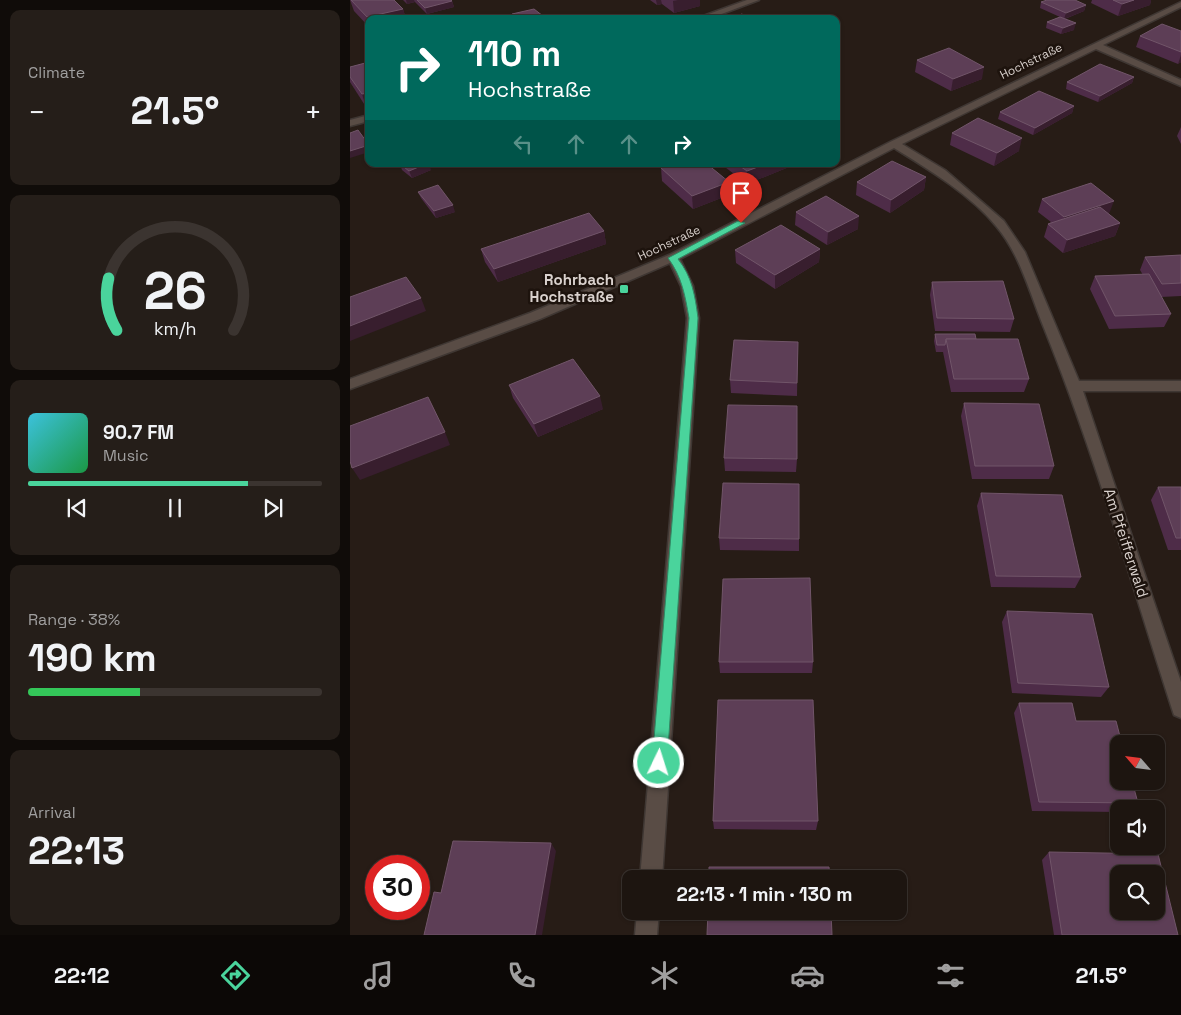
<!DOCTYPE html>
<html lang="en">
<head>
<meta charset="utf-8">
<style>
	:root { --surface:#1d1510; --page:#251e19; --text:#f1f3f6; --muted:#a09f9f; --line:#3b3430; --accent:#4ad49c }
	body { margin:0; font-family:"Space Grotesk",sans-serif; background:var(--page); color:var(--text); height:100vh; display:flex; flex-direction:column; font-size:19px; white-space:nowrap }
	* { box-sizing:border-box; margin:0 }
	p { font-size:16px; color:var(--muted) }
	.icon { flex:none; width:28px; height:28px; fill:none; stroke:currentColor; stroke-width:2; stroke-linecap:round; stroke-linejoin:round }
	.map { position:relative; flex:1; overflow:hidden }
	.details { display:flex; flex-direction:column; gap:10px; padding:10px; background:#100c09; width:350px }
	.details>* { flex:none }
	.guide { position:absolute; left:15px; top:15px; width:475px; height:152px; border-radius:10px; box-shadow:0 1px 4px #0004,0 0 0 1px var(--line); background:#00695c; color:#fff; overflow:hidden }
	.needle { width:32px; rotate:298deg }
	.tools { position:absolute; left:760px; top:735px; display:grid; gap:10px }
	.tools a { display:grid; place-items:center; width:55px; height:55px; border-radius:10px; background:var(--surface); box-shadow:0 1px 4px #0004,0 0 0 1px var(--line); font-size:25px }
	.speed { position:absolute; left:15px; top:855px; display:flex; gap:10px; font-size:25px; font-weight:700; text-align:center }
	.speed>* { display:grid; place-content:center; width:65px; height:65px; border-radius:50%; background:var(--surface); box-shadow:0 1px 4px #0004,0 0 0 1px var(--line); line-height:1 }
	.speed .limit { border:8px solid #d22; background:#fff; color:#111 }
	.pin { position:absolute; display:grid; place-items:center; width:42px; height:42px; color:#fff; margin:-51px -21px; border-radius:50% 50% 50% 0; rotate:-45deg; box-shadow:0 0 5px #0007 }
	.pin .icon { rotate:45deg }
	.me { position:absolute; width:55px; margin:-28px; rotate:4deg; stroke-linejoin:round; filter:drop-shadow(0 0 4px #0008) }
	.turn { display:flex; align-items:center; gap:18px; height:105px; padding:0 20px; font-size:22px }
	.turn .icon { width:65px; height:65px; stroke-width:2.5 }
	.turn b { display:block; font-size:35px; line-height:42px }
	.lanes { display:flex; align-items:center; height:48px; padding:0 20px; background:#0003; justify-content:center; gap:25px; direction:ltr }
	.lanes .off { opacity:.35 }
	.big { font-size:38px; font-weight:700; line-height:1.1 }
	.details .widget { flex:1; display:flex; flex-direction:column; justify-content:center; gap:8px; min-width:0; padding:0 18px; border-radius:10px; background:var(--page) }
	.details .dial { align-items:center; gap:0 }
	.dial svg { height:130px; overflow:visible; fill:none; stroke:var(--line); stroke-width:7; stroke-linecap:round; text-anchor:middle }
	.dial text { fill:var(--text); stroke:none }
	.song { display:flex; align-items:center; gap:15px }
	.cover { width:60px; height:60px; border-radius:8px; background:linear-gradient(135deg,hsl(190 70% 55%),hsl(140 70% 35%)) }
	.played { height:5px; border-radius:2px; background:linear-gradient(90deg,var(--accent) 75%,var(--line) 75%) }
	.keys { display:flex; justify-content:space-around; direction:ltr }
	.heat { display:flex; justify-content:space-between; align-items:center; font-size:28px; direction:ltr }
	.charge { height:8px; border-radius:4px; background:linear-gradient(90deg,#34c759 38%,var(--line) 0) }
	.trip { position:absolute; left:272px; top:870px; width:285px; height:50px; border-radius:10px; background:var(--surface); box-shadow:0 1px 4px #0004,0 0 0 1px var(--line); font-weight:700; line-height:50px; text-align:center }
	.menu { display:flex; height:80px; justify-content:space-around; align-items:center; background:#0c0806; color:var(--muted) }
	.menu .icon { width:35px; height:35px }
	.menu .selected { color:var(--accent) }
	.menu b { font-size:22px; color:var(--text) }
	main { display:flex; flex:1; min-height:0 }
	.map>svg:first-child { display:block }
</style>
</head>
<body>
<main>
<section class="details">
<div class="widget"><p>Climate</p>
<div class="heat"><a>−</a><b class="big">21.5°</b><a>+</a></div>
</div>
<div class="widget dial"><svg viewBox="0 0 100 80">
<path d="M14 69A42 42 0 1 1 86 69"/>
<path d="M14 69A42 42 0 0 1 9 37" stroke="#4ad49c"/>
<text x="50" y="56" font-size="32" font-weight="700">26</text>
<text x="50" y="72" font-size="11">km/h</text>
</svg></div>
<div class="widget">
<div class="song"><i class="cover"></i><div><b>90.7 FM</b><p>Music</p></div></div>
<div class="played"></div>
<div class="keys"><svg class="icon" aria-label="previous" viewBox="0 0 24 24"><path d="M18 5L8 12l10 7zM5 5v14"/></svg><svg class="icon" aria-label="pause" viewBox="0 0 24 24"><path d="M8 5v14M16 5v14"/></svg><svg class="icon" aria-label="next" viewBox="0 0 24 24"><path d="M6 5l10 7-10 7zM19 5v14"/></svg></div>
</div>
<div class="widget"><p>Range · 38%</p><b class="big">190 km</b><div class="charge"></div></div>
<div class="widget"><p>Arrival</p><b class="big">22:13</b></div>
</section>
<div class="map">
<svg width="831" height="935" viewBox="0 0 831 935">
	<rect width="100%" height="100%" fill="#271c16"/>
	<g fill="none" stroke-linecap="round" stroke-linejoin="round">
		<defs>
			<g id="minor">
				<polygon points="397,0 409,0 358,19 345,19"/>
				<path d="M831 2V7L753 45 831 80V86L746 49 552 144 595 170 654 221 675 252 729 381H831V391H733L831 682V718L824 715 822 709C781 582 744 452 694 328 680 294 670 254 646 226 621 195 578 169 544 148L330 259 343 286 349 318 312 879H290L337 318 331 286 321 265 320 263 190 319 0 389V379L180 313 319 255 540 142Z"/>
				<polygon points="19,115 19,121 0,126 0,120"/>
				<polygon points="287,911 309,911 307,935 285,935"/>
			</g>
		</defs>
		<use href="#minor" stroke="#3f3733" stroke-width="3"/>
		<use href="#minor" fill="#594c45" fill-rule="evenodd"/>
	</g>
	<g fill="#4e2c48">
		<polygon points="0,0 53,9 56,19 19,19 19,27 4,11"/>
		<polygon points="53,0 101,0 102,1 104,7 77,14 65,2 57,4"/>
		<polygon points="300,0 350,0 350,6 324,13 312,4 307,5"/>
		<polygon points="742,0 801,0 800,5 768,16 741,3"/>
		<polygon points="691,2 736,5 734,11 715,19 724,30 711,34 696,28 697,22 710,17 690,8"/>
		<polygon points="162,14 193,19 163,19"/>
		<polygon points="831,31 831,62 828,64 786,47 790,36"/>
		<polygon points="567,60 632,79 601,91 565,72"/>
		<polygon points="19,62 19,106 16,107 0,82 0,67"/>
		<polygon points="784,77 782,83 748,102 716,89 717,82"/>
		<polygon points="724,106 722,113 683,135 648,119 650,112"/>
		<polygon points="831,127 831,144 827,136"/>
		<polygon points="602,133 669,151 644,166 600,145"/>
		<polygon points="50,164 81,170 62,178 52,170"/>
		<polygon points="371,164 439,164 439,167 397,184"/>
		<polygon points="311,168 379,195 343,209 312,181"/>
		<polygon points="576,177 574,190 540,213 506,195 507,182"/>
		<polygon points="68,192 105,212 86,218 71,198"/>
		<polygon points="692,199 759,214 770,223 765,236 713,253 694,237 698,224 701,222 688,212"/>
		<polygon points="446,212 508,229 477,245 445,225"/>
		<polygon points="254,231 256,244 148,282 135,262 131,249"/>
		<polygon points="470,249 469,262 425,289 386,263 385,250"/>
		<polygon points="831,255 831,296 811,297 821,314 814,327 759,329 740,289 745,276 793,275 790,270 795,257"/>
		<polygon points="582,282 664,319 660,332 585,331 580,295"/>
		<polygon points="585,334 626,339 679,379 674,392 601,392 593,352 586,352 584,341"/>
		<polygon points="448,342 447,396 381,393 380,380"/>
		<polygon points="159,385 253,409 188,437 163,398"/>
		<polygon points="614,403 704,466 699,479 622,479 611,416"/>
		<polygon points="374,458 447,459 446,472 375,471"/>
		<polygon points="808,487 831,487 831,550 818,550 801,500"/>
		<polygon points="631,493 731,577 725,588 641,587 627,506"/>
		<polygon points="369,538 449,539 449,551 370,550"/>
		<polygon points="657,611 759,687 751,697 662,693 652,622"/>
		<polygon points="369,662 463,662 462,673 370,673"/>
		<polygon points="669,703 726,721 788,803 783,809 769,809 769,812 682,811 664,713"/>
		<polygon points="363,821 468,821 466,830 364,829"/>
		<polygon points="699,852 828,935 704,935 692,860"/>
	</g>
	<g fill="#381e2e">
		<polygon points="56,0 64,0 65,2 57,4"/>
		<polygon points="306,0 311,0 312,4 307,5"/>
		<polygon points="328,0 350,0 350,6 324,13 323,1"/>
		<polygon points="784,0 801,0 800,5 768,16 772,4"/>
		<polygon points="102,1 104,7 77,14 75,8"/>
		<polygon points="736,5 734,11 714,19 716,13"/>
		<polygon points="53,9 56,19 19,19 19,24 17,17"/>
		<polygon points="193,16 193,19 183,19"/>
		<polygon points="726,23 724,30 711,34 713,28"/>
		<polygon points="831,55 831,62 828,64"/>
		<polygon points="634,67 632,79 601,91 603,79"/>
		<polygon points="784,77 782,83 748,102 750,96"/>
		<polygon points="19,93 19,106 16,107 12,94"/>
		<polygon points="724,106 722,113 683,135 685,128"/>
		<polygon points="672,138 669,151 644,166 647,153"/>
		<polygon points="19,145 19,152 0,158 0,151"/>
		<polygon points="76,164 79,164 81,170 62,178 59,171"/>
		<polygon points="416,164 439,164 439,167 397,184 397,171"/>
		<polygon points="576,177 574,190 540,213 541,200"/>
		<polygon points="379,182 379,195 343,209 342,196"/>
		<polygon points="764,201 759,214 710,230 714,217"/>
		<polygon points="103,205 105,212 86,218 84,211"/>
		<polygon points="509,216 508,229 477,245 478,232"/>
		<polygon points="770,223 765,236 713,253 717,240"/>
		<polygon points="254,231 256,244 148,282 144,269"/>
		<polygon points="470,249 469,262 425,289 425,275"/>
		<polygon points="71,298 76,311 0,341 0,326"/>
		<polygon points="250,396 253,409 188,437 184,424"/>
		<polygon points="95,432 100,445 10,480 2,468"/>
		<polygon points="201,843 206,851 192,935 185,935"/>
	</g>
	<g fill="#5d3e56" stroke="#715569" fill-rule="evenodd">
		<polygon points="1,0 44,0 53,9 17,17"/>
		<polygon points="67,0 101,0 102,1 75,8"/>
		<polygon points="697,0 725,0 736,5 716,13 691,2"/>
		<polygon points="763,0 784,0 772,4"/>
		<polygon points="184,9 193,16 183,19 168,19 162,14"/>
		<polygon points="392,14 399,19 377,19"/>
		<polygon points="710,17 726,23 713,28 697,22"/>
		<polygon points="812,24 831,31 831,52 790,36"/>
		<polygon points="599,48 634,67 603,79 567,60"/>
		<polygon points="19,62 19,93 12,94 0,77 0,67"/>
		<polygon points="750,64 784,77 750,96 717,82"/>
		<polygon points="689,91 724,106 685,128 650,112"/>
		<polygon points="628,118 672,138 647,153 602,133"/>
		<polygon points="8,130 19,145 0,151 0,133"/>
		<polygon points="542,161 576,177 541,200 507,182"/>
		<polygon points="50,164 76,164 59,171"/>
		<polygon points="323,164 357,164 379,182 342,196 311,168"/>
		<polygon points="387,164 416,164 397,171"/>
		<polygon points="741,183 764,201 714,217 692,199"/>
		<polygon points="88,185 103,205 84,211 68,192"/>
		<polygon points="476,196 509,216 478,232 446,212"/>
		<polygon points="750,207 770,223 717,240 698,224"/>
		<polygon points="239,213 254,231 144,269 131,249"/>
		<polygon points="431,225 470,249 425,275 385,250"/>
		<polygon points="831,255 831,283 812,284 795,257"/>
		<polygon points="799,274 821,314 765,316 745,276"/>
		<polygon points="56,277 71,298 0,326 0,297"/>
		<polygon points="653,281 664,319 587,318 582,282"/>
		<polygon points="585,334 625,334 626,339 596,339 595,345 587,345"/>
		<polygon points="596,339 668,339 679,379 604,379"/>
		<polygon points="384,340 448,342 447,383 380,380"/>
		<polygon points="223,359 250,396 184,424 159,385"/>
		<polygon points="78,397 95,432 2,468 0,461 0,426"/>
		<polygon points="614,403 689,404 704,466 625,466"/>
		<polygon points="378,405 447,406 447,459 374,458"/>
		<polygon points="373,483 449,484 449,539 369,538"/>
		<polygon points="808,487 831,487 831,538 826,538"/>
		<polygon points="631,493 712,495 731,577 646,576"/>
		<polygon points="460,578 463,662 369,662 373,579"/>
		<polygon points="657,611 742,614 759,687 668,683"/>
		<polygon points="368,700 463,700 468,821 363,821"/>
		<polygon points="669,703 722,703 726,721 766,721 772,744 769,744 769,781 782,781 788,803 689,802"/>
		<polygon points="103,841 201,843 185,935 74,935 84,892 91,893"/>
		<path d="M699 852 808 854 828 935H712ZM769 874H806V911H769Z"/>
		<polygon points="359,867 479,867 480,879 359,879"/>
		<polygon points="358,911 481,911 482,935 357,935"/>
	</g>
	<path fill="#4ad49c" stroke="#308a65" d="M388 221 395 223 328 259C342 277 345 295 348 318L317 763 315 768 309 770 304 768 302 763 339 318C335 295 332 277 318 258Z"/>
	<rect fill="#4ad49c" stroke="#1d130d" stroke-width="2" x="269" y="284" width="10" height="10" rx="2.5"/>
	<g text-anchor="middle" stroke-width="5" stroke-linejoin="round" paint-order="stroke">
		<g font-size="12" fill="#d9d1cd" stroke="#1d130d">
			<text transform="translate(681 61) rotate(-26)" y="4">Hochstraße</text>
			<text transform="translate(319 243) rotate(-25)" y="4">Hochstraße</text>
		</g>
		<g font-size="15" font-weight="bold" fill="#d9d1cd" stroke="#1d130d" text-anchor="end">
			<text x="264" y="285">Rohrbach<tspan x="264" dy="17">Hochstraße</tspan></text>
		</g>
		<g font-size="15" fill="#d9d1cd" stroke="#1d130d">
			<text transform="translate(776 543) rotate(72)" y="5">Am Pfeifferwald</text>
		</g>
	</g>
</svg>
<div class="tools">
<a><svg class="needle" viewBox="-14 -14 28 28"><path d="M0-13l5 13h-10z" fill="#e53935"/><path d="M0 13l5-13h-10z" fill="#a09f9f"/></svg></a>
<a><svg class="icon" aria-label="sound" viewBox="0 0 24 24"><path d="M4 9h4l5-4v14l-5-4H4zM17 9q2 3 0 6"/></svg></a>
<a><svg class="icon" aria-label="search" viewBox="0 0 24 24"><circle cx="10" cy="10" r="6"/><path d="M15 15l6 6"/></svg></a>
</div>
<div class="speed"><div class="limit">30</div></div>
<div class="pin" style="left:391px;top:223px;background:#d93025"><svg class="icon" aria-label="arrive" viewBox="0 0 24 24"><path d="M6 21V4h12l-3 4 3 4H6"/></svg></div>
<svg class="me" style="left:309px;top:763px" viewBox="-20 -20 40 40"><circle r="17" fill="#4ad49c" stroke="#fff" stroke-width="3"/><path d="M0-11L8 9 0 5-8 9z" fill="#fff"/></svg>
<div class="trip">22:13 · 1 min · 130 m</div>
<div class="guide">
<div class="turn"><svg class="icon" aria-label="right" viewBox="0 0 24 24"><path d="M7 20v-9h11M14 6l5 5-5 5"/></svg><div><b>110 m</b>Hochstraße</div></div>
<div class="lanes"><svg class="icon off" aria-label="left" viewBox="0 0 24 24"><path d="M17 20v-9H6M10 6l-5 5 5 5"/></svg><svg class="icon off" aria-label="ahead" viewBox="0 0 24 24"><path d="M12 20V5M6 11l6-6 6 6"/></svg><svg class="icon off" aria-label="ahead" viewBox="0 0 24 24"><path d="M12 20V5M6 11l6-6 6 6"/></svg><svg class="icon" aria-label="right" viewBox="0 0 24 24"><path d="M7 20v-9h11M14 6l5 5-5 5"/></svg></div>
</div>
</div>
</main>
<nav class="menu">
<b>22:12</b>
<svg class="icon selected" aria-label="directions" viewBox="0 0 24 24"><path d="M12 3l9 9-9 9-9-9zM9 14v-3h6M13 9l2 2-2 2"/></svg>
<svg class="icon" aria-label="music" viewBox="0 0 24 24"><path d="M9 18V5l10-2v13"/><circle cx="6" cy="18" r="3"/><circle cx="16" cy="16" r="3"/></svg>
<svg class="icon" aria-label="phone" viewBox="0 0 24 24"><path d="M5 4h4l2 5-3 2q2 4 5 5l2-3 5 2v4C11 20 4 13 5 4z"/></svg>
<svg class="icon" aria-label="climate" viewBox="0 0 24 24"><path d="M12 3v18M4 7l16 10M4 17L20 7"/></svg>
<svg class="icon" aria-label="car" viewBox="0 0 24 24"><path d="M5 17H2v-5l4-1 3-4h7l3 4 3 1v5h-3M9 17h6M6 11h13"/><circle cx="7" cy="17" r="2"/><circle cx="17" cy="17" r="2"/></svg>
<svg class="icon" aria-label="filters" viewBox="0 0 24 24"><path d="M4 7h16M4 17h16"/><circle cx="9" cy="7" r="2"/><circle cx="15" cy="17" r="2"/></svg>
<b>21.5°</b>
</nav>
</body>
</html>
